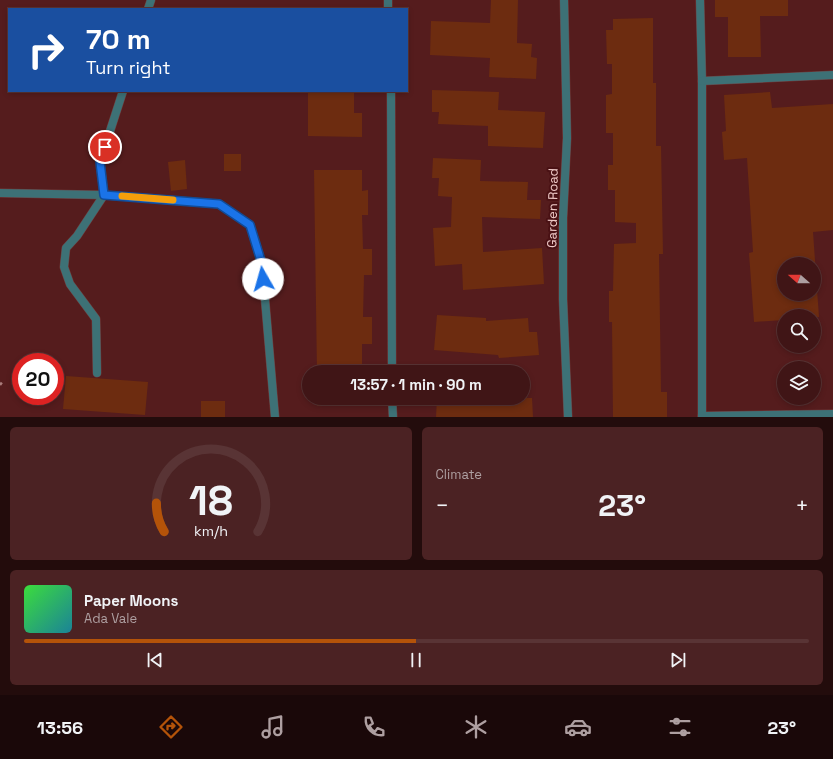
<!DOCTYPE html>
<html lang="en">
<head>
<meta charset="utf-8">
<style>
	:root { --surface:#401516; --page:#4b2223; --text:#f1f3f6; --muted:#ae9fa1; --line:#593435; --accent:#b45309 }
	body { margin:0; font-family:"Space Grotesk",sans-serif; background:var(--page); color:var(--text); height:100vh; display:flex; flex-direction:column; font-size:15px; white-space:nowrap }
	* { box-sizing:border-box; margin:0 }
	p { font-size:13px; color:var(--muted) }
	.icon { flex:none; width:22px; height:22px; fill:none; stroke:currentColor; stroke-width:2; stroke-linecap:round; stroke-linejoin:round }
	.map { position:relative; height:417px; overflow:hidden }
	.panel { display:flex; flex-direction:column; gap:10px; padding:10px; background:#230c0c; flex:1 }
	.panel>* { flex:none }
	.banner { position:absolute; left:8px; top:8px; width:400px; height:84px; border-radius:0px; box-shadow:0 2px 6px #0003,0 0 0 1px var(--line); background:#1a4fa0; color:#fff; overflow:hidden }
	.needle { width:26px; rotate:291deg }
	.fabs { position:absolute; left:777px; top:257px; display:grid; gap:8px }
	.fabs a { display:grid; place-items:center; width:44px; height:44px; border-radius:50%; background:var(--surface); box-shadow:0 2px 6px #0003,0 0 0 1px var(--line); font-size:20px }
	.speed { position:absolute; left:12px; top:353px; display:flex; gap:8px; font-size:20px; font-weight:700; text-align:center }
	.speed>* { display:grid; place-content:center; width:52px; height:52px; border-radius:50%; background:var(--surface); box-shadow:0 2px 6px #0003,0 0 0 1px var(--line); line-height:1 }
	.speed .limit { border:6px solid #d22; background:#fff; color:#111 }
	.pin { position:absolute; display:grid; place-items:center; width:34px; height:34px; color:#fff; margin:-17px; border:2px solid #fff; border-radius:50%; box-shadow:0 1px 4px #0007 }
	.me { position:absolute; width:44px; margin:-22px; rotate:353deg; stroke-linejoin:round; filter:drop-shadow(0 0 3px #0008) }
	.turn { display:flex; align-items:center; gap:14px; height:84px; padding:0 12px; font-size:18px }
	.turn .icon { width:52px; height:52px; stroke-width:2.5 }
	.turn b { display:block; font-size:28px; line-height:34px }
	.big { font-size:30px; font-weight:600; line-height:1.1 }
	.panel .widget { flex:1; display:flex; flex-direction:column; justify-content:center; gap:6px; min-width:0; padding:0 14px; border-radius:6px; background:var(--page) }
	.panel .dial { align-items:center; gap:0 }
	.dial svg { height:104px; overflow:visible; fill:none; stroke:var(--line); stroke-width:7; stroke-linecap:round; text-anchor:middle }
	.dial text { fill:var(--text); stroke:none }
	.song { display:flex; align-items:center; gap:12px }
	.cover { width:48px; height:48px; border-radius:6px; background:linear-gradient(135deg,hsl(120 70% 55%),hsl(190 70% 35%)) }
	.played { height:4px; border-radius:2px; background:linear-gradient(90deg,var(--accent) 50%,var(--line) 50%) }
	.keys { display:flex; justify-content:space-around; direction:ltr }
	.heat { display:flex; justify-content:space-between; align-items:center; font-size:22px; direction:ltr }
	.panel .tiles { flex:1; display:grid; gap:10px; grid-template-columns:1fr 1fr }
	.widget:last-child { grid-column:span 2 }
	.trip { position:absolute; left:302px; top:365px; width:228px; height:40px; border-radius:20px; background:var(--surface); box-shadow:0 2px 6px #0003,0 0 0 1px var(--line); font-weight:600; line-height:40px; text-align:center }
	.tab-bar { display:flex; height:64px; justify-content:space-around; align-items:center; background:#1a0809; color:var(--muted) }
	.tab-bar .icon { width:28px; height:28px }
	.tab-bar .selected { color:var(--accent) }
	.tab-bar b { font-size:18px; color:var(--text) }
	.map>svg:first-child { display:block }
</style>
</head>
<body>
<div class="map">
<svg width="833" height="417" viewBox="0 0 833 417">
	<rect width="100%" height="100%" fill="#551c1d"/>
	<g fill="#6d2c10" fill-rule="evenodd">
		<polygon points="491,0 518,0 517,43 532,44 531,57 537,58 536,79 489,77 490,58 430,55 431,21 490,23"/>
		<polygon points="715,0 788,0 788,16 760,16 761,57 728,57 728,17 715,17"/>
		<polygon points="653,18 653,83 656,83 656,146 661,146 663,254 659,254 661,392 667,392 667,417 613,417 612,322 609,322 609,291 613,291 614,244 636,243 636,223 615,222 615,190 608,190 608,165 613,165 613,133 606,133 606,95 612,94 612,64 607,64 606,30 613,30 613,19"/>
		<polygon points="432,90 499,92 498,110 545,112 543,148 488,146 488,126 438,124 439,112 432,112"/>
		<polygon points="308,91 354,91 354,113 362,113 362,137 308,136"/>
		<path d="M770 92 772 108 833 104V230L813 232 819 317 784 316V320L754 322 749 253 753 252 747 158 724 160 722 132 726 131 724 95ZM784 264H814V294H784Z"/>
		<rect x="224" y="154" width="17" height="17"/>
		<polygon points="433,158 481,160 480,181 528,182 527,200 541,200 540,219 482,217 483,252 542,248 544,284 463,290 462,264 435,266 433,228 451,227 452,197 438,196 439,178 432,178"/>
		<polygon points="185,160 187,189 171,191 168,162"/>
		<polygon points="314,170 362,170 362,191 368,190 368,215 362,215 363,249 372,249 372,275 364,275 363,317 372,317 372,344 362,344 362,372 317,372"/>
		<polygon points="437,315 486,318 486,321 528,318 529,332 537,332 539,355 499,358 498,355 434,350"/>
		<polygon points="66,376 148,382 145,415 63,409"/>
		<rect x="317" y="398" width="45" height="8"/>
		<polygon points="437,398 532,398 533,417 436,417"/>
		<rect x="201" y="401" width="24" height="16"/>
	</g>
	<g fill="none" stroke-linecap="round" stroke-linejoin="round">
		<defs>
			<polyline id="lane" points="0,193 104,195 219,204 250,225 262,264 275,417"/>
			<g id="street">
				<polyline points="564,0 567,138 563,218 563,299 568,417"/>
				<polyline points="700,0 702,81 702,417"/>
				<polyline points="148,9 151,0"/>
				<polyline points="388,9 388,0"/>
				<polyline points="702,81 833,75"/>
				<polyline points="391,91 392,372"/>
				<polyline points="97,373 96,319 70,284 64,267 66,248 77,236 104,195 100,162 123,91"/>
				<polyline points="392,398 393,417"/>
				<polyline points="702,416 833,414"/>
			</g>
		</defs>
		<use href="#lane" stroke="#713c3c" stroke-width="9"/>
		<use href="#street" stroke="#713c3c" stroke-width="9"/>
		<polyline stroke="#aa7c7b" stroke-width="2.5" stroke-dasharray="3 3" stroke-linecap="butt" points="0,385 3,381"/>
		<use href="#lane" stroke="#3d7176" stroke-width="8"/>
		<use href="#street" stroke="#3d7176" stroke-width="8"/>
	</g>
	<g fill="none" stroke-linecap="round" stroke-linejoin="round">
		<defs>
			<polyline id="route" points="105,147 100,162 104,195 219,204 250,225 262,264 263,279"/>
		</defs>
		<use href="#route" stroke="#114b97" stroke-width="10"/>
		<use href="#route" stroke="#1a73e8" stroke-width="7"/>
		<polyline stroke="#f59e0b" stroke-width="7" points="122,196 173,200"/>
	</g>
	<g text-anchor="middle" stroke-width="4" stroke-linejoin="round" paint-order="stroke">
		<g font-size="13" fill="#f0cbc9" stroke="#491114">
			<text transform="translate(552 208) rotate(-89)" y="5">Garden Road</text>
		</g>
	</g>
</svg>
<div class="fabs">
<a><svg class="needle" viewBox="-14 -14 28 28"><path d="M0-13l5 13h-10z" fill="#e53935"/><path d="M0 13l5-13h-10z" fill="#ae9fa1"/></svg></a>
<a><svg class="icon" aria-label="search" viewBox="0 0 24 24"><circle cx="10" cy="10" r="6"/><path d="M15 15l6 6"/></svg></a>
<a><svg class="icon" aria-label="layers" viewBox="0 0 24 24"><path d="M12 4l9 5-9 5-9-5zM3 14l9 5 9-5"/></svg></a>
</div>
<div class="speed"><div class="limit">20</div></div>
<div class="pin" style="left:105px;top:147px;background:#d93025"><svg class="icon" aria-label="arrive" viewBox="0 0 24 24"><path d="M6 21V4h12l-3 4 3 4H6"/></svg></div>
<svg class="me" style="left:263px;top:279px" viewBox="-20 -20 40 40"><circle r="19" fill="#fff"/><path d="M0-13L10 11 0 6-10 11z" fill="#1a73e8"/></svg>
<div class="trip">13:57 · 1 min · 90 m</div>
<div class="banner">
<div class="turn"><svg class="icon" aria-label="right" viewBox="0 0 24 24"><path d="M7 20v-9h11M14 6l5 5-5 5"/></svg><div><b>70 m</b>Turn right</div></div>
</div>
</div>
<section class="panel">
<div class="tiles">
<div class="widget dial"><svg viewBox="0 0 100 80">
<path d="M14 69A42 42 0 1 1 86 69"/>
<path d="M14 69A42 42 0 0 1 8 47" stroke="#b45309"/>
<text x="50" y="56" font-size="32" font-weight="700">18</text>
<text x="50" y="72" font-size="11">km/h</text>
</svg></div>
<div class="widget"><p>Climate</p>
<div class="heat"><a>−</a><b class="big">23°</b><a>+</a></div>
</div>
<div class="widget">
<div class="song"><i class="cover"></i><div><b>Paper Moons</b><p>Ada Vale</p></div></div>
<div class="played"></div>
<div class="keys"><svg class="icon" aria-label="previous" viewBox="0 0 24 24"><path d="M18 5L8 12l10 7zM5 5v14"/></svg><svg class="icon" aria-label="pause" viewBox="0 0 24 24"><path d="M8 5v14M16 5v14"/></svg><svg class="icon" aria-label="next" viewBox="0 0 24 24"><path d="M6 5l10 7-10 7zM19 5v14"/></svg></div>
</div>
</div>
</section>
<nav class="tab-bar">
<b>13:56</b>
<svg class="icon selected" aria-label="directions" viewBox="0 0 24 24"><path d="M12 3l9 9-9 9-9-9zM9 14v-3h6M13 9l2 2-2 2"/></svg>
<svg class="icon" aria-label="music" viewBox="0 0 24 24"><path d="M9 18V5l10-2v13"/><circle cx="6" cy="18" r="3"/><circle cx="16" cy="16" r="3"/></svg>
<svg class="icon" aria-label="phone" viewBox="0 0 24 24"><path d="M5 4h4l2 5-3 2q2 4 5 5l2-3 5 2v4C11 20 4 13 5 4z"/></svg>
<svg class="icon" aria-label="climate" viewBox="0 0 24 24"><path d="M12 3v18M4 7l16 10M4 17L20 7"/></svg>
<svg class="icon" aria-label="car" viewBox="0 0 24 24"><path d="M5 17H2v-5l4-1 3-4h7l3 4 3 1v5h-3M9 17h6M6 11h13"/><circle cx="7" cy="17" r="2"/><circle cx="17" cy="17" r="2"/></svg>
<svg class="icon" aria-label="filters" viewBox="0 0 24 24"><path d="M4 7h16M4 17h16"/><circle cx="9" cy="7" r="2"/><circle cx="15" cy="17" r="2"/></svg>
<b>23°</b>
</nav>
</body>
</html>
